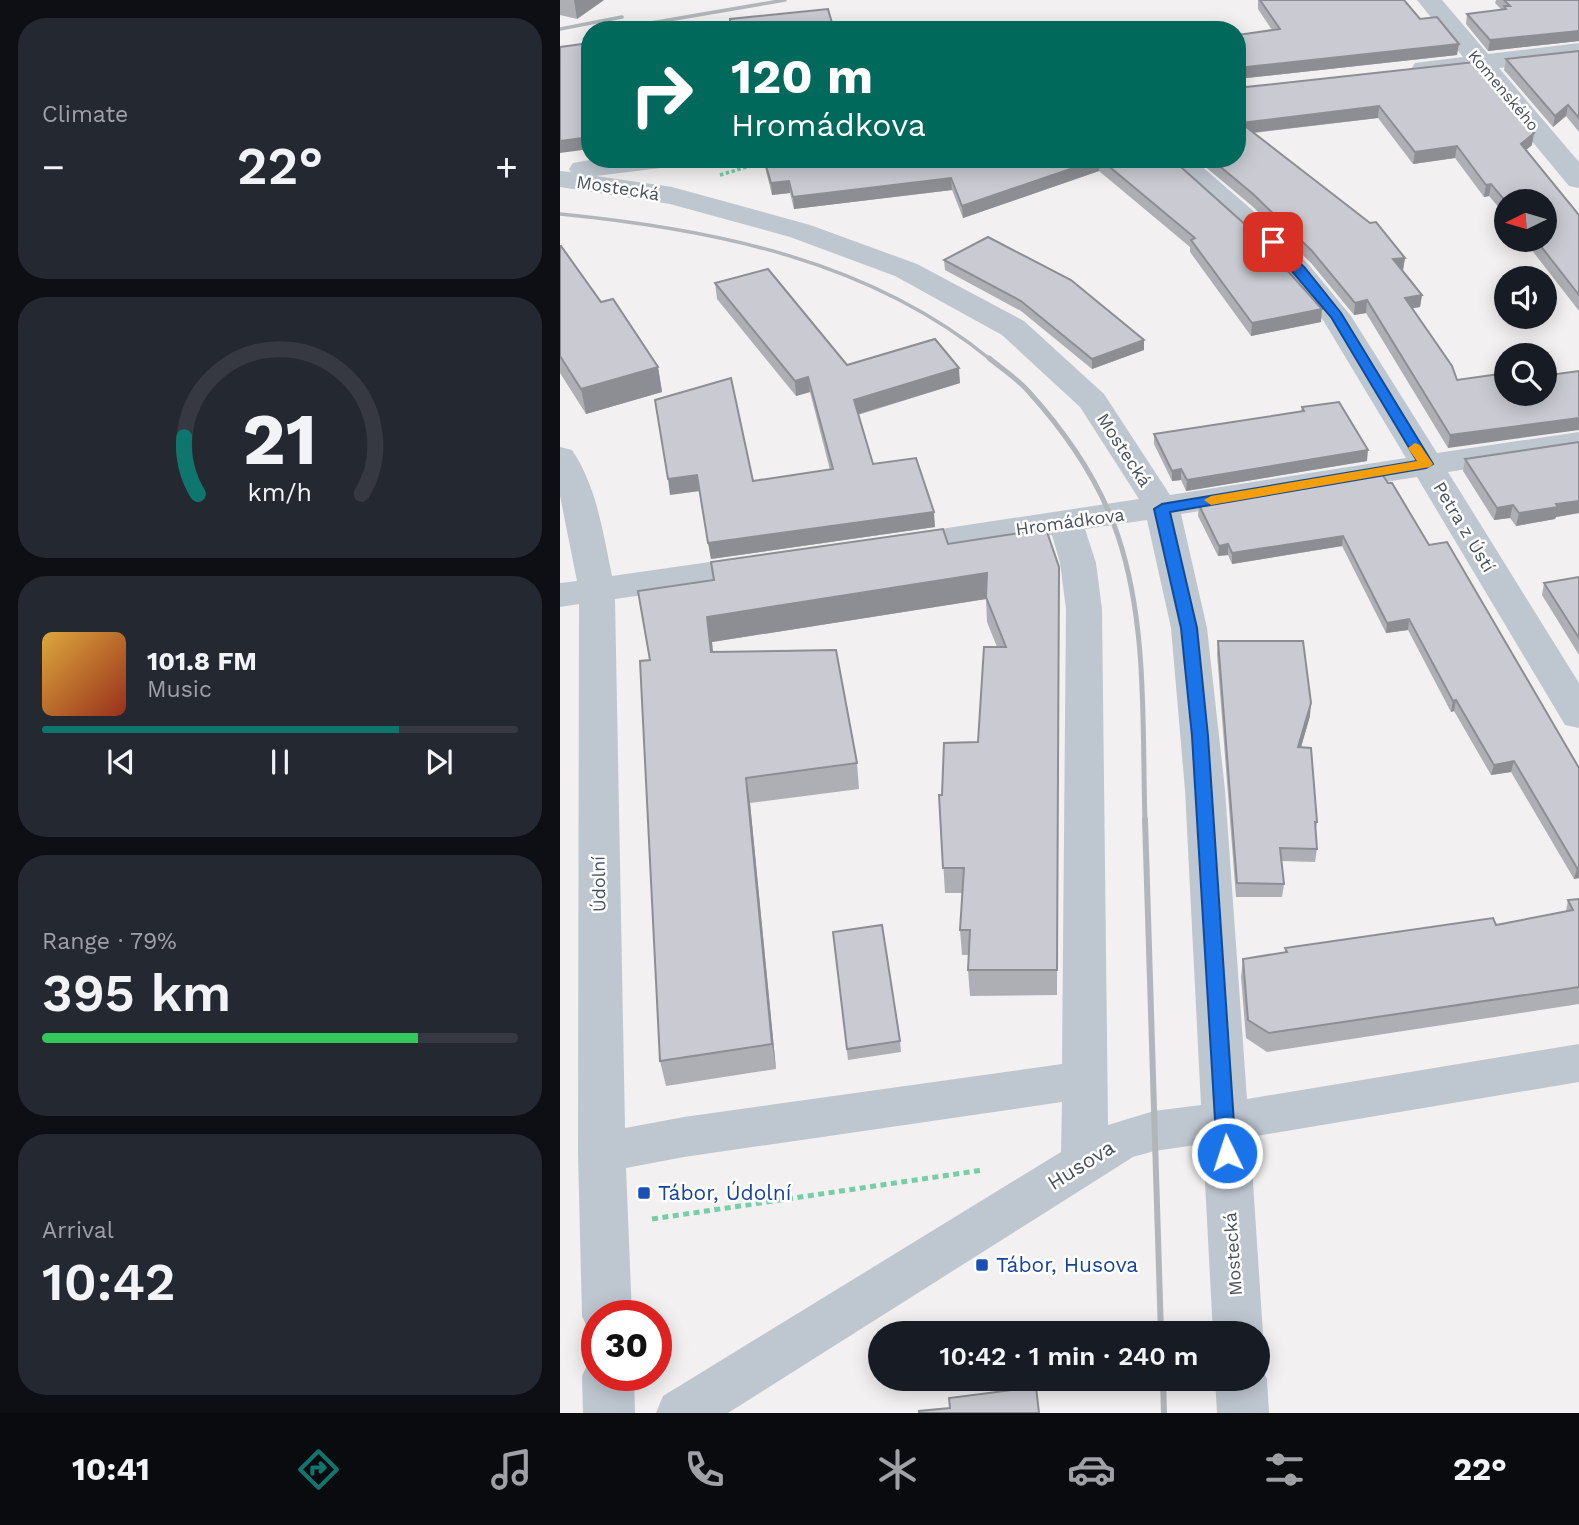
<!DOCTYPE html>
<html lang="en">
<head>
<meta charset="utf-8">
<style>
	:root { --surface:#171b24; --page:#242831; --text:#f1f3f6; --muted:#9ea1a6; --line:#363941; --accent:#0f766e }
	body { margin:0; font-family:"Work Sans",sans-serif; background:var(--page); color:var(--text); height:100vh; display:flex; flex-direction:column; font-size:26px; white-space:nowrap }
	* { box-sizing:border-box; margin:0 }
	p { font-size:23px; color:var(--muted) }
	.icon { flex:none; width:38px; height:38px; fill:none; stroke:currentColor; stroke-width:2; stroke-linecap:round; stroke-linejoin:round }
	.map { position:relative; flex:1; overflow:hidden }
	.drawer { display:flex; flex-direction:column; gap:18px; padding:18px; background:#0d0f14; width:560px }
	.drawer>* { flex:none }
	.guide { position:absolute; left:21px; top:21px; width:665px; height:147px; border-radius:28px; box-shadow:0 4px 18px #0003; background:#00695c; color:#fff; overflow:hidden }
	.needle { width:46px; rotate:265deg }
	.controls { position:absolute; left:934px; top:189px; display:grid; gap:14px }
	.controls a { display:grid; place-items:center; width:63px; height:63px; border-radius:50%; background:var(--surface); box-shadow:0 4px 18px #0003; font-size:35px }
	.speed { position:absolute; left:21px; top:1300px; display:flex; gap:14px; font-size:35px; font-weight:700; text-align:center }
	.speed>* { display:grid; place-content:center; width:91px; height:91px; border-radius:50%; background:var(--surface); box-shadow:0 4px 18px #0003; line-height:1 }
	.speed .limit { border:10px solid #d22; background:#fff; color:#111 }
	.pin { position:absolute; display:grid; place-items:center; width:60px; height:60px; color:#fff; margin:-30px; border-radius:14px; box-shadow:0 4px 10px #0006 }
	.me { position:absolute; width:77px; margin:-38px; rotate:356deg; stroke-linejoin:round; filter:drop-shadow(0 0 5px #0008) }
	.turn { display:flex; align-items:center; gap:24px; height:147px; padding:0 35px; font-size:32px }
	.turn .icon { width:91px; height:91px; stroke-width:2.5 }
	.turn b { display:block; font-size:49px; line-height:60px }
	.big { font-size:52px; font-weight:600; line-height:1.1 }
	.drawer .tile { flex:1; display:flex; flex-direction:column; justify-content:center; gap:10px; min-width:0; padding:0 24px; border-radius:28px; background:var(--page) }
	.drawer .dial { align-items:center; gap:0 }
	.dial svg { height:182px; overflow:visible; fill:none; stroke:var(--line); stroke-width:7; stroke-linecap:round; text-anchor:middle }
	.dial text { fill:var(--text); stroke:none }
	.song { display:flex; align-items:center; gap:21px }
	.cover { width:84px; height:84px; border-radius:10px; background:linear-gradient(135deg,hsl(40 70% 55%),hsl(10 70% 35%)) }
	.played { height:7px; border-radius:4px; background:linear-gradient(90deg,var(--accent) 75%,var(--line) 75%) }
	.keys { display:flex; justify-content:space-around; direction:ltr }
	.heat { display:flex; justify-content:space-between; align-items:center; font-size:38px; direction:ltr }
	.charge { height:10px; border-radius:5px; background:linear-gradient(90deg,#34c759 79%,var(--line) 0) }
	.trip { position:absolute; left:308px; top:1321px; width:402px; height:70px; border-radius:35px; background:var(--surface); box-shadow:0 4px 18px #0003; font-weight:600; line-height:70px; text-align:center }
	.dock { display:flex; height:112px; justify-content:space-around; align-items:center; background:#090b0e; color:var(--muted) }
	.dock .icon { width:49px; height:49px }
	.dock .active { color:var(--accent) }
	.dock b { font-size:32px; color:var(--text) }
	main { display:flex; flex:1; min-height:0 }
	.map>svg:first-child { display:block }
</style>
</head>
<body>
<main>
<section class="drawer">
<div class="tile"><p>Climate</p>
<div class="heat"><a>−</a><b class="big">22°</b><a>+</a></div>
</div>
<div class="tile dial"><svg viewBox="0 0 100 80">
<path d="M14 69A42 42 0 1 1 86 69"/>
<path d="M14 69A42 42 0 0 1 8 44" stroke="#0f766e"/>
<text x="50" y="56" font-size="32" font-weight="700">21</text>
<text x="50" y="72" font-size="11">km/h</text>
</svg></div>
<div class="tile">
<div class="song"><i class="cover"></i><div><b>101.8 FM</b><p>Music</p></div></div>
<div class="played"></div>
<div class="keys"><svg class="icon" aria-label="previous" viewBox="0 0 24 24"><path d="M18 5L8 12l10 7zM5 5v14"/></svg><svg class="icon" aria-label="pause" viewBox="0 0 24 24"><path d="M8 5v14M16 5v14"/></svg><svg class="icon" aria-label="next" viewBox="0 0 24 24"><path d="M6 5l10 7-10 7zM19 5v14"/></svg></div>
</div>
<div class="tile"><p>Range · 79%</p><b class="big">395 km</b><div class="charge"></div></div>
<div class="tile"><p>Arrival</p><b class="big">10:42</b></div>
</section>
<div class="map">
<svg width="1019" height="1413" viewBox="0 0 1019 1413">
	<rect width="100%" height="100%" fill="#f2f0f0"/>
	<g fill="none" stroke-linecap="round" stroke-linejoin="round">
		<polyline stroke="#77cda8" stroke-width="3.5" stroke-dasharray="3.5 2.5" stroke-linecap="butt" points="160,175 214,159"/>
		<polyline stroke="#77cda8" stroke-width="5" stroke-dasharray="6 4.5" stroke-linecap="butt" points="92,1219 423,1170"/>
		<g fill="#bec6cf" fill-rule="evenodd">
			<polygon points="857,0 882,0 928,54 1019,43 1019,59 939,68 1019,162 1019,188 1009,186 914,71 864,77 855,75 851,69 855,63 903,57"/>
			<path d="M35 159H123L119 165 109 167 36 176 112 187 250 225 357 264 464 321 544 394 610 495 846 458 763 320 690 238 601 159H633L690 208 749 265 791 316 877 453 1019 432V452L888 472 1019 683V728L1005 725 857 477 621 514 647 628 665 790 687 1099 1019 1044V1082L690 1137 703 1334 698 1345V1334H653L643 1144 594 1151 573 1157 168 1413H96L103 1396 501 1152 502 1102 124 1157 66 1168 72 1316H37V1335L29 1332 22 1316 18 1153 19 604 0 607V583L17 581 0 496V447L12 450C37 487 43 533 52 576L206 554 219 558 224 566 219 574 206 578 55 599 65 1128 124 1117 502 1064 506 609 500 563 492 535 335 558 322 555 317 547 322 539 335 536 579 499 520 407 442 335 335 276 230 237 110 204 0 187V171L11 172 9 169 13 163ZM587 520 611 628 625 790 641 1105 594 1111 548 1125 542 609 536 563 525 529Z"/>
			<polygon points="37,1356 37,1376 74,1376 75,1413 23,1413 22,1376 30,1359"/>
			<polygon points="698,1362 707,1379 709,1413 657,1413 655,1379 698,1379"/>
		</g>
		<g stroke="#b2b5ba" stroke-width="3.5">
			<polyline points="0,29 62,17"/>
			<polyline points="50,30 225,0"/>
			<path d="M0 214C152 229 310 260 431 360"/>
		</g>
		<path stroke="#b2b5ba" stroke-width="5" d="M429 358C442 369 458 379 469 392 507 434 540 482 558 536 588 626 582 728 585 821"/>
		<g stroke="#b2b5ba" stroke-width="6">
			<polyline points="585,819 601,1334"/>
			<polyline points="603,1379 604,1413"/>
		</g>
	</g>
	<g fill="#aeafb5">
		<polygon points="0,0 44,0 17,19 0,15"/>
		<polygon points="698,0 844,0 860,19 897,55 677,79 677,35 712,30 698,9"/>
		<polygon points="936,0 1019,0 1019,41 928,51 906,24 907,14 942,10 935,3"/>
		<polygon points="1019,51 1019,132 1006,116 993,127 944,70 946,59"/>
		<polygon points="915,62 972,145 966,150 1019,215 1019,311 964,240 985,240 947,201 947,217 929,196 924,197 895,158 853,164 818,118 694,133 845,258 843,270 842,270 862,295 860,307 852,308 897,380 947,373 888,448 806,313 794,315 751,263 692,206 636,159 677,159 677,88"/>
		<polygon points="203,159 612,159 761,322 691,336 630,252 630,247 539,171 403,218 392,190 234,209 230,193 212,195"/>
		<polygon points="0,246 41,302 98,367 102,392 26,414 0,373"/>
		<polygon points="384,260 584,340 584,350 532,369 461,311 385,270"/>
		<polygon points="155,283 287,365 400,383 298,415 313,464 375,527 151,559 139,491 110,495 270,470 250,392 236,396 157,299"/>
		<polygon points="742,407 807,461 626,491 621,480 612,481 594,444 594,434 741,412"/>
		<polygon points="1019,442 1019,513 996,517 995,519 956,526 950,518 934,520 903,471 905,459"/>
		<polygon points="639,505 869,545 1019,768 1019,878 1014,879 951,772 931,775 894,711 891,712 848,630 826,633 782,546 672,564 668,555 658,556 638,516"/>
		<polygon points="388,544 499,567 497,995 410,996 408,970 409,955 402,955 400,930 402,893 385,893 379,795 382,795 418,742 437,647 427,622 426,599 152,642 153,652 297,763 299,789 190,803 216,1069 106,1086 100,1061 90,660"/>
		<polygon points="1019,577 1019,655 982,595 984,583"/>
		<polygon points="658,641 750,716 741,747 757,822 755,834 757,849 755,862 722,861 724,884 722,897 676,897 657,654"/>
		<polygon points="1019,899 1019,1004 707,1052 686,1038 681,977 683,959 725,953 725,948 936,925 1006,911 1008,900"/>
		<polygon points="273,932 340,1041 341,1052 288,1060"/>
	</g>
	<g fill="#8d8e93">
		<polygon points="14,0 44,0 17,19"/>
		<polygon points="1019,31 1019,41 928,51 930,40"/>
		<polygon points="899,44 897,55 677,79 677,68"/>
		<polygon points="1008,105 1006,116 993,127 995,116"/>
		<polygon points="819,106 818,118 680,134 681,123"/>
		<polygon points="974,133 972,145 959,156 961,144"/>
		<polygon points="30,137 30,149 0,153 0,141"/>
		<polygon points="897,146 895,158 853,164 855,152"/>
		<polygon points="540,159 539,171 403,218 402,206"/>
		<polygon points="391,178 392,190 234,209 233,197"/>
		<polygon points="229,181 230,193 212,195 211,183"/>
		<polygon points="931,184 929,196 924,197 926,185"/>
		<polygon points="845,258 843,270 831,272 833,259"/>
		<polygon points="862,295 860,307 844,310 845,298"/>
		<polygon points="807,300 806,313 794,315 795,303"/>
		<polygon points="762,309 761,322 691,336 692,323"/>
		<polygon points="584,340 584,350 532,369 532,359"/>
		<polygon points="98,367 102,392 26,414 21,389"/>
		<polygon points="399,368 400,383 295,415 294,400"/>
		<polygon points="248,377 250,392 236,396 235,381"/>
		<polygon points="1019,418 1019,430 888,448 890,435"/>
		<polygon points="808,450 807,461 626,491 627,480"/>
		<polygon points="621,469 621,480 612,481 612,471"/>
		<polygon points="137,475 139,491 110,495 108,479"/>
		<polygon points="1019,501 1019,513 996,517 995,519 956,526 959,513 996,504"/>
		<polygon points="953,505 950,518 934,520 937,508"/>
		<polygon points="374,512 375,527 151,559 148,543"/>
		<polygon points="783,536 782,546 672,564 672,553"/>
		<polygon points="668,544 668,555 658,556 659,546"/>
		<polygon points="427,573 426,599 152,642 155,678 151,652 147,617"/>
		<polygon points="849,619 848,630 826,633 827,623"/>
		<polygon points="896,700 894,711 891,712 893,701"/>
		<polygon points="751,703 750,716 737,761 738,747"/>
		<polygon points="954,761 951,772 931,775 934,765"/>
		<polygon points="186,778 190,803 216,1069 212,1044"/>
		<polygon points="1017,868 1019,868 1019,878 1014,879"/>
	</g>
	<g fill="#cacbd2" stroke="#8d8e93" stroke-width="2">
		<polygon points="700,0 844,0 860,19 877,17 899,44 677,68 677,35 720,29"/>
		<polygon points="944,0 1019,0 1019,31 930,40 907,14 946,9 944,6 950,6"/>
		<polygon points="268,9 274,30 116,30 170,22 170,19"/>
		<polygon points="30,43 30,137 0,141 0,47"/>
		<polygon points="1019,51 1019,118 1008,105 995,116 946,59"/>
		<polygon points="915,62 974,133 961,144 1019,215 1019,295 976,240 985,240 985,201 947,201 947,203 931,184 926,185 897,146 855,152 819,106 681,123 810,223 816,222 845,258 833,259 862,295 845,298 892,366 897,380 947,373 947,394 985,394 985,368 990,375 1019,371 1019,418 890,435 807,300 795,303 752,251 693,194 651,159 677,159 677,88"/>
		<polygon points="204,159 612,159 689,228 762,309 692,323 631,240 635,238 540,159 402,206 391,178 233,197 229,181 211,183"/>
		<polygon points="428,237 511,280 584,340 532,359 461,301 384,260"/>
		<polygon points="0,246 1,246 41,302 53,299 98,367 21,389 0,356"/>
		<polygon points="208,269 287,365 375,339 399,368 294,400 313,464 356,458 374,512 148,543 137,475 108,479 95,400 171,378 193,481 273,469 248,377 235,381 155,283"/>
		<polygon points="779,402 808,450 627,480 621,469 612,471 594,434 744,411 742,407"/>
		<polygon points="1019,442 1019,501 996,504 998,507 959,513 953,505 937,508 905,459"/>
		<polygon points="822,474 828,483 832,483 869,545 887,542 1019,768 1019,868 1017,868 954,761 934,765 896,700 893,701 849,619 827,623 783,536 672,553 668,544 659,546 639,505"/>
		<polygon points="383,529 388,544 486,529 499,567 497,970 408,970 410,930 400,930 404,868 383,868 379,795 382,795 384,743 418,742 424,647 446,647 426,597 427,573 147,617 151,652 276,650 297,763 186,778 212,1044 100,1061 80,661 90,660 78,591 154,580 151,562"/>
		<polygon points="1019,577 1019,638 984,583"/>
		<polygon points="658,641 743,641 751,703 738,747 751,748 757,822 755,822 757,849 720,848 724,884 677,883"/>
		<polygon points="1019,899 1019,987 709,1033 688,1020 683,959 727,952 725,948 933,918 936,925 1013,910 1008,900"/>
		<polygon points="322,925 340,1041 287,1049 273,932"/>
		<polygon points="476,1387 479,1413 359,1413 359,1411 390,1408 389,1398"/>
	</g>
	<polygon fill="#1a73e8" stroke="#114b97" stroke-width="2" points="713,239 717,240 745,268 781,313 873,464 866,468 610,512 637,628 648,736 676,1153 673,1159 667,1161 660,1159 657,1153 632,736 621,628 594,509 602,504 857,461 771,317 707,242"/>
	<polygon fill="#f59e0b" points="855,443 860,445 873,464 870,467 651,505 644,500 651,496 857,461 848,448"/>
	<g fill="#1a4fb4" stroke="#fff" stroke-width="2.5">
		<rect x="77" y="1186" width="14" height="14" rx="3.5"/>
		<rect x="415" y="1258" width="14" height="14" rx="3.5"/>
	</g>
	<g text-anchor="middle" stroke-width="5" stroke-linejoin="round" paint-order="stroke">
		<g font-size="16" fill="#48525d" stroke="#fff">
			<text transform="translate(944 90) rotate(50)" y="6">Komenského</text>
		</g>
		<g font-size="18" fill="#48525d" stroke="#fff">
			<text transform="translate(58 188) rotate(9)" y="6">Mostecká</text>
			<text transform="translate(564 450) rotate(57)" y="6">Mostecká</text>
			<text transform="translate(510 522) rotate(-8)" y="6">Hromádkova</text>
			<text transform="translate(904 527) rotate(59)" y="6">Petra z Ústí</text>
			<text transform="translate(39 884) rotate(-91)" y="6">Údolní</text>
			<text transform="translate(673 1254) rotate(-94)" y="6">Mostecká</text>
		</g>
		<g font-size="21" fill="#48525d" stroke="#fff">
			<text transform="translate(521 1165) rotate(-32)" y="7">Husova</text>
		</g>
		<g font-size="21" fill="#164399" stroke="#fff" text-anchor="start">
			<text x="98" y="1200">Tábor, Údolní</text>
			<text x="436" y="1272">Tábor, Husova</text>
		</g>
	</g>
</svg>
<div class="controls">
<a><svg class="needle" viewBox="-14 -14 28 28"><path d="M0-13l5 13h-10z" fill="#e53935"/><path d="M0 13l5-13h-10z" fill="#9ea1a6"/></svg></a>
<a><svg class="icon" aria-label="sound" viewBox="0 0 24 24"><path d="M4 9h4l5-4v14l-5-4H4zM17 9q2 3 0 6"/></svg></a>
<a><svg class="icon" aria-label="search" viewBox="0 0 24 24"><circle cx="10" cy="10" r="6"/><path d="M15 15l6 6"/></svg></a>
</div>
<div class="speed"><div class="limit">30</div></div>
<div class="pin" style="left:713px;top:242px;background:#d93025"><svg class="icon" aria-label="arrive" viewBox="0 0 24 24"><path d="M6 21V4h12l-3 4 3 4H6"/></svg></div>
<svg class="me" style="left:667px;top:1153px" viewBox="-20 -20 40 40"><circle r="17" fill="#1a73e8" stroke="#fff" stroke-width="3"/><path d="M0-11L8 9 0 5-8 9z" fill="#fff"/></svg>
<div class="trip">10:42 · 1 min · 240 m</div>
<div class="guide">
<div class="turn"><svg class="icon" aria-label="right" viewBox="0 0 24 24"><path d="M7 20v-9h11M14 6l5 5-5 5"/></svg><div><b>120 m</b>Hromádkova</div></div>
</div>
</div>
</main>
<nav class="dock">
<b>10:41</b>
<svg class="icon active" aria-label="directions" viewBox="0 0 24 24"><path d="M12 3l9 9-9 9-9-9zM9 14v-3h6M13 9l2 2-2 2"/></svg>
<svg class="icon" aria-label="music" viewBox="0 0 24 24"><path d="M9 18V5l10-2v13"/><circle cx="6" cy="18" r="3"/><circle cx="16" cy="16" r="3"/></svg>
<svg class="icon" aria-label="phone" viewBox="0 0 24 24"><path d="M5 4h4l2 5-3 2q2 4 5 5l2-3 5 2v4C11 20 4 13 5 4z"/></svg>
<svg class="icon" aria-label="climate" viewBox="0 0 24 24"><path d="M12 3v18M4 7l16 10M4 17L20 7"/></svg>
<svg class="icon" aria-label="car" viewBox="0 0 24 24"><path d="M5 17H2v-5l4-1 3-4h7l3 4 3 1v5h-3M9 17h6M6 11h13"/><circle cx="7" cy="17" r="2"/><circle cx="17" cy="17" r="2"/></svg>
<svg class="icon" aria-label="filters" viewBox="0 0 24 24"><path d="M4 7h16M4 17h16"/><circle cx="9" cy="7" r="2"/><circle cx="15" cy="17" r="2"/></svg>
<b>22°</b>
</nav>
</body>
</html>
